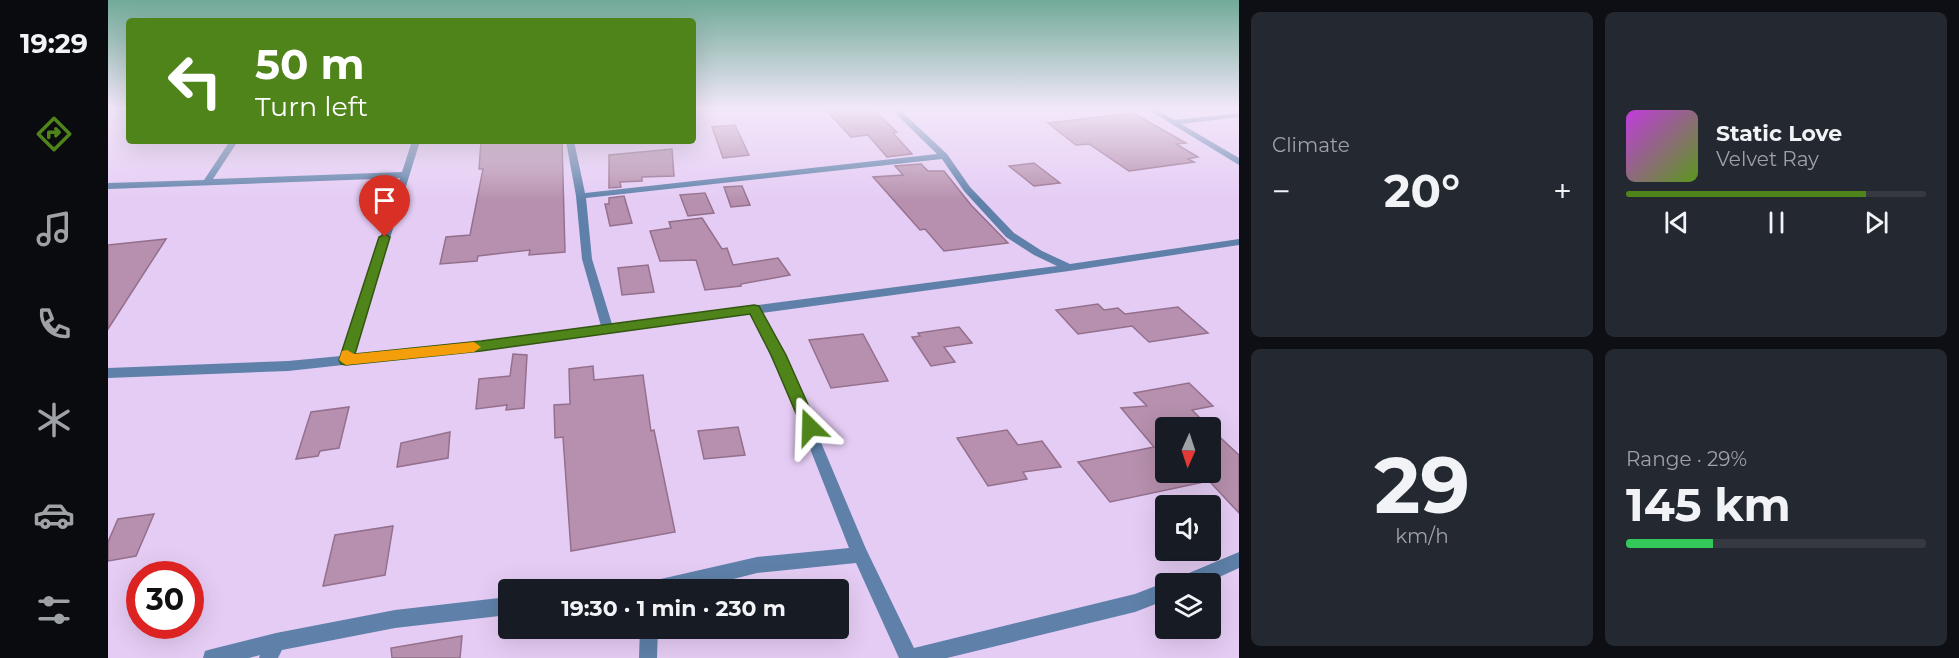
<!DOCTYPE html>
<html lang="en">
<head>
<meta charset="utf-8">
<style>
	:root { --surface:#171b24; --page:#242831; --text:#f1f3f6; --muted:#9ea1a6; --line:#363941; --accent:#4f841a }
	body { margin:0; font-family:Montserrat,sans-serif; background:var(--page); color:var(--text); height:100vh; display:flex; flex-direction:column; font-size:22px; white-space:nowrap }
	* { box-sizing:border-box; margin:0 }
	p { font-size:20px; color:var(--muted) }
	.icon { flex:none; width:33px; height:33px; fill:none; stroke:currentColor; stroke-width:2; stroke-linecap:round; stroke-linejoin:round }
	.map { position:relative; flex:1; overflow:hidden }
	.drawer { display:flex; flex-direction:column; gap:12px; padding:12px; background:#0d0f14; width:720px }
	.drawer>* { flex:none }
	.guide { position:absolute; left:18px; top:18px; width:570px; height:126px; border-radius:6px; box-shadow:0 6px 24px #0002; background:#4f841a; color:#fff; overflow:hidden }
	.needle { width:39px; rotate:183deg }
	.fabs { position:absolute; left:1047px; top:417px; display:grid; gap:12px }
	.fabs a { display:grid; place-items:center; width:66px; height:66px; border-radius:6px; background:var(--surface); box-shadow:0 6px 24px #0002; font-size:30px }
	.speed { position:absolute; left:18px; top:561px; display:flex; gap:12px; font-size:30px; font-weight:700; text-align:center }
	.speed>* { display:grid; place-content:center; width:78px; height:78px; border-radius:50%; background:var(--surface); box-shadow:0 6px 24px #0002; line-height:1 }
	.speed .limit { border:9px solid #d22; background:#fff; color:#111 }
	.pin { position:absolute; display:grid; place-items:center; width:51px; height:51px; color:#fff; margin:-62px -26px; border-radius:50% 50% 50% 0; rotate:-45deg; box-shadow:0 0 6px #0007 }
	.pin .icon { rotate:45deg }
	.me { position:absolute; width:66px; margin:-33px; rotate:338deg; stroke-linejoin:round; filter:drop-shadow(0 0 4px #0008) }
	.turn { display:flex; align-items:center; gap:21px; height:126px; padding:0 30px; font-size:27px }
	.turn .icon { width:78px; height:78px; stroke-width:2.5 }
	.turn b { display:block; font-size:42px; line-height:51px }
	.big { font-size:45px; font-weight:700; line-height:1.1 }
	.drawer .tile { flex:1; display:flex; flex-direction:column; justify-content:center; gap:9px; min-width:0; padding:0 21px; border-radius:9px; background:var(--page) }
	.drawer .dial { align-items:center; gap:0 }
	.dial b { font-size:78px; line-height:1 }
	.song { display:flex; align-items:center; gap:18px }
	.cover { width:72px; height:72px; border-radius:9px; background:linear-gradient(135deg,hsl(290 70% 55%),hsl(90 70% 35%)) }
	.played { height:6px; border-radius:3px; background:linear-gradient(90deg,var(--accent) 80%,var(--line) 80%) }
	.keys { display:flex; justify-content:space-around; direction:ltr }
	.heat { display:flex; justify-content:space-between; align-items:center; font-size:33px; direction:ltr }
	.charge { height:9px; border-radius:4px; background:linear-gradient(90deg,#34c759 29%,var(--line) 0) }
	.drawer .tiles { flex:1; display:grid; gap:12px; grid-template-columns:repeat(2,1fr) }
	.trip { position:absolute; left:390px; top:579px; width:351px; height:60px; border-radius:6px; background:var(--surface); box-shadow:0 6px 24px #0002; font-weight:700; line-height:60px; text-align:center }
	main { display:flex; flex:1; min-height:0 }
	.menu { display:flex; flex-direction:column; width:108px; justify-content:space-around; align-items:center; background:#090b0e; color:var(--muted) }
	.menu .icon { width:42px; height:42px }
	.menu .on { color:var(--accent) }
	.menu b { font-size:27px; color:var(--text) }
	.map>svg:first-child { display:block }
</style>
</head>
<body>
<main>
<nav class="menu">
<b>19:29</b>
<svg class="icon on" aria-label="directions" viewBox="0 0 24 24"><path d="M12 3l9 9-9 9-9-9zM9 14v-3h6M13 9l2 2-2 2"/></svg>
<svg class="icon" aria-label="music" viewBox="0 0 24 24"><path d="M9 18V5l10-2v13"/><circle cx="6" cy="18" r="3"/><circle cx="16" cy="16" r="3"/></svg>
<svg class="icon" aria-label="phone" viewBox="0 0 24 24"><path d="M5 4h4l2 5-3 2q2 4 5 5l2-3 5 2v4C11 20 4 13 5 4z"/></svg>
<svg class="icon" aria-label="climate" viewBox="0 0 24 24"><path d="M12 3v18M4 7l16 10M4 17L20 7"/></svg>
<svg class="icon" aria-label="car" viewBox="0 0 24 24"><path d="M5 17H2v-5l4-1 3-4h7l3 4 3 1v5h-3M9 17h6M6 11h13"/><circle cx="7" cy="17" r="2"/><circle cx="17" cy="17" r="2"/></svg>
<svg class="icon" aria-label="filters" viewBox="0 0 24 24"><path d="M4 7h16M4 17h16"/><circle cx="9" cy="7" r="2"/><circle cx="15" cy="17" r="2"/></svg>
</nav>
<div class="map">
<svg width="1131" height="658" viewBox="0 0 1131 658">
	<rect width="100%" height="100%" fill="#e5ccf4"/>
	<g fill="#b690ae" stroke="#94708d" stroke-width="1.5">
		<polygon points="717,109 765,109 789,132 785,133 804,154 779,157 760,135 743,137"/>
		<polygon points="1025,113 1078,143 1068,144 1090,157 1080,159 1086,162 1021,171 981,144 968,145 940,123"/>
		<polygon points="627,125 641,155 615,158 604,127"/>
		<polygon points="373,141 454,141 457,252 421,255 422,250 370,256 369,261 332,264 338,237 362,235 375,169 371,169"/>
		<polygon points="564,149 566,176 534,177 534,181 512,182 513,187 501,188 501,155"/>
		<polygon points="926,163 952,183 926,186 901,166"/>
		<polygon points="813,164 820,171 836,171 863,205 900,243 836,251 817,229 812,230 765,177 795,175 787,166"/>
		<polygon points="634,186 642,205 623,207 616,187"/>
		<polygon points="597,193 606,213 580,216 572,195"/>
		<polygon points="516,196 524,223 502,226 497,204 501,204 501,198"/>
		<polygon points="594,218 614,249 619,248 625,265 670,258 682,275 633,284 633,286 597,290 588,260 552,261 542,231 563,228 561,222"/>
		<polygon points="58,239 0,329 0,245"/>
		<polygon points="540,265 546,292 514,295 510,268"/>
		<polygon points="990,304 996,310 1010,308 1017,314 1070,307 1100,333 1041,342 1024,326 970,334 948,310"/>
		<polygon points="851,327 864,343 836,347 847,362 823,366 804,337 812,336 810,333"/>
		<polygon points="755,334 780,381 723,388 701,340"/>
		<polygon points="405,354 419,355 416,408 398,410 399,405 368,409 371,379 402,376"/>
		<polygon points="485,366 486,380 535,375 543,431 546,430 567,532 463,551 455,437 447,438 446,405 462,404 461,369"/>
		<polygon points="1081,383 1105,406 1084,410 1102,428 1058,428 1058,472 1100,472 1101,481 1002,502 970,462 1046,447 1013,408 1039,406 1026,393"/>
		<polygon points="241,407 231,448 212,451 210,456 188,459 203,412"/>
		<polygon points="630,427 637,455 596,459 590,431"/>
		<polygon points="1102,428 1131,455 1131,513 1102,482"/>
		<polygon points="899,430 910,445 934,441 953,467 915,472 919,479 880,486 849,438"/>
		<polygon points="342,432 340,458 289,467 293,443"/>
		<polygon points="46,514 28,556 0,561 0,542 10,519"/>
		<polygon points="285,526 277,575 215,586 227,535"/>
		<polygon points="354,636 352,658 284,658 283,648"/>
	</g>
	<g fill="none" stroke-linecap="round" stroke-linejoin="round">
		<g fill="#5f81a9" fill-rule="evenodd">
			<path d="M783 109H791L839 154 862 187 906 233 934 251 962 264 1131 239V245L961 271 654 313 682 369 758 549 806 648 1027 594 1058 582 1061 584H1058V600L1027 612 839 658H791L748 563 649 573 582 590H536L538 584 544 581 649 557 741 548 683 400 643 314 373 350 180 371 0 378V368L180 361 233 356 292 178 0 189V183L96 180 122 141H130L105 179 294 172 304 141H312L246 355 373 342 493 326 474 259 468 196 458 141H466L477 193 829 154ZM834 159 856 191 898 237 926 255 949 266 504 324 484 259 478 198Z"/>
			<polygon points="1039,109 1048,109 1066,120 1131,113 1131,117 1073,124 1131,158 1131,165"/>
			<polygon points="1131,552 1131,568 1096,584 1067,584 1069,578"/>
			<polygon points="400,597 400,615 287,628 174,650 170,658 151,658 152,655 141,658 95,658 97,651 104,649 168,633 287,610"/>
			<polygon points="532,628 550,628 549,658 531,658"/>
		</g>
	</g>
	<linearGradient id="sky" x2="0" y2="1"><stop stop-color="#71aa98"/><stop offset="0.54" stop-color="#f3e8fa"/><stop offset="1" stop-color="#f3e8fa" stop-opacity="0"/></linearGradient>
	<rect width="1131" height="201" fill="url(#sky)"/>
	<polygon fill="#4f841a" stroke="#335611" stroke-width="1.5" points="277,234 282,237 247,354 373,341 646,305 651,306 678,355 710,427 708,432 702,433 696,432 663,355 642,314 373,351 238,365 233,364 231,360 271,237"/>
	<polygon fill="#f59e0b" points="366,342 373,347 366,352 238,365 231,360 234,351 239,350 246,354"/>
</svg>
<div class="fabs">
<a><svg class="needle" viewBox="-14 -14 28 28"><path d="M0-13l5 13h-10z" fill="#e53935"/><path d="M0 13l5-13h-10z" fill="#9ea1a6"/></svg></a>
<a><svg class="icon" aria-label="sound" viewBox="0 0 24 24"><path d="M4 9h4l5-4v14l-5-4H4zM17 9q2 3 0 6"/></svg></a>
<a><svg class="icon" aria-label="layers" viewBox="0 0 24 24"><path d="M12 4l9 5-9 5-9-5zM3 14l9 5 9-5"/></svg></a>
</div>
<div class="speed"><div class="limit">30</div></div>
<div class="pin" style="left:277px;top:237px;background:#d93025"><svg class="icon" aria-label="arrive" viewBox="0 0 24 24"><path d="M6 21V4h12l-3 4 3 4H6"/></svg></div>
<svg class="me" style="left:702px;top:427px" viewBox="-20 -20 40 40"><path d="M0-17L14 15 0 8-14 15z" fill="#4f841a" stroke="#fff" stroke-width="4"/></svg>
<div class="trip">19:30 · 1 min · 230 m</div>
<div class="guide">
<div class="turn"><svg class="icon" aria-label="left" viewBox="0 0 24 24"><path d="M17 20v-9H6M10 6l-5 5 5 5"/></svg><div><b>50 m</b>Turn left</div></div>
</div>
</div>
<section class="drawer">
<div class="tiles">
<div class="tile"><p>Climate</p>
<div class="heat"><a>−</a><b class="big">20°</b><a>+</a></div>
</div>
<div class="tile">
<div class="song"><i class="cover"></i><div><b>Static Love</b><p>Velvet Ray</p></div></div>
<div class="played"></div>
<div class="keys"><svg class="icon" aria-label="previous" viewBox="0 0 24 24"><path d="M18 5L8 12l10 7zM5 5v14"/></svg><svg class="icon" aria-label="pause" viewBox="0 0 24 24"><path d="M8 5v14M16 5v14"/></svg><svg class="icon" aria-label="next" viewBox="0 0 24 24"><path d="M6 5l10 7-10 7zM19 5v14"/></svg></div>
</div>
<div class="tile dial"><b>29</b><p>km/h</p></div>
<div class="tile"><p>Range · 29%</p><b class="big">145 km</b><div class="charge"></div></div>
</div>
</section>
</main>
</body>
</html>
